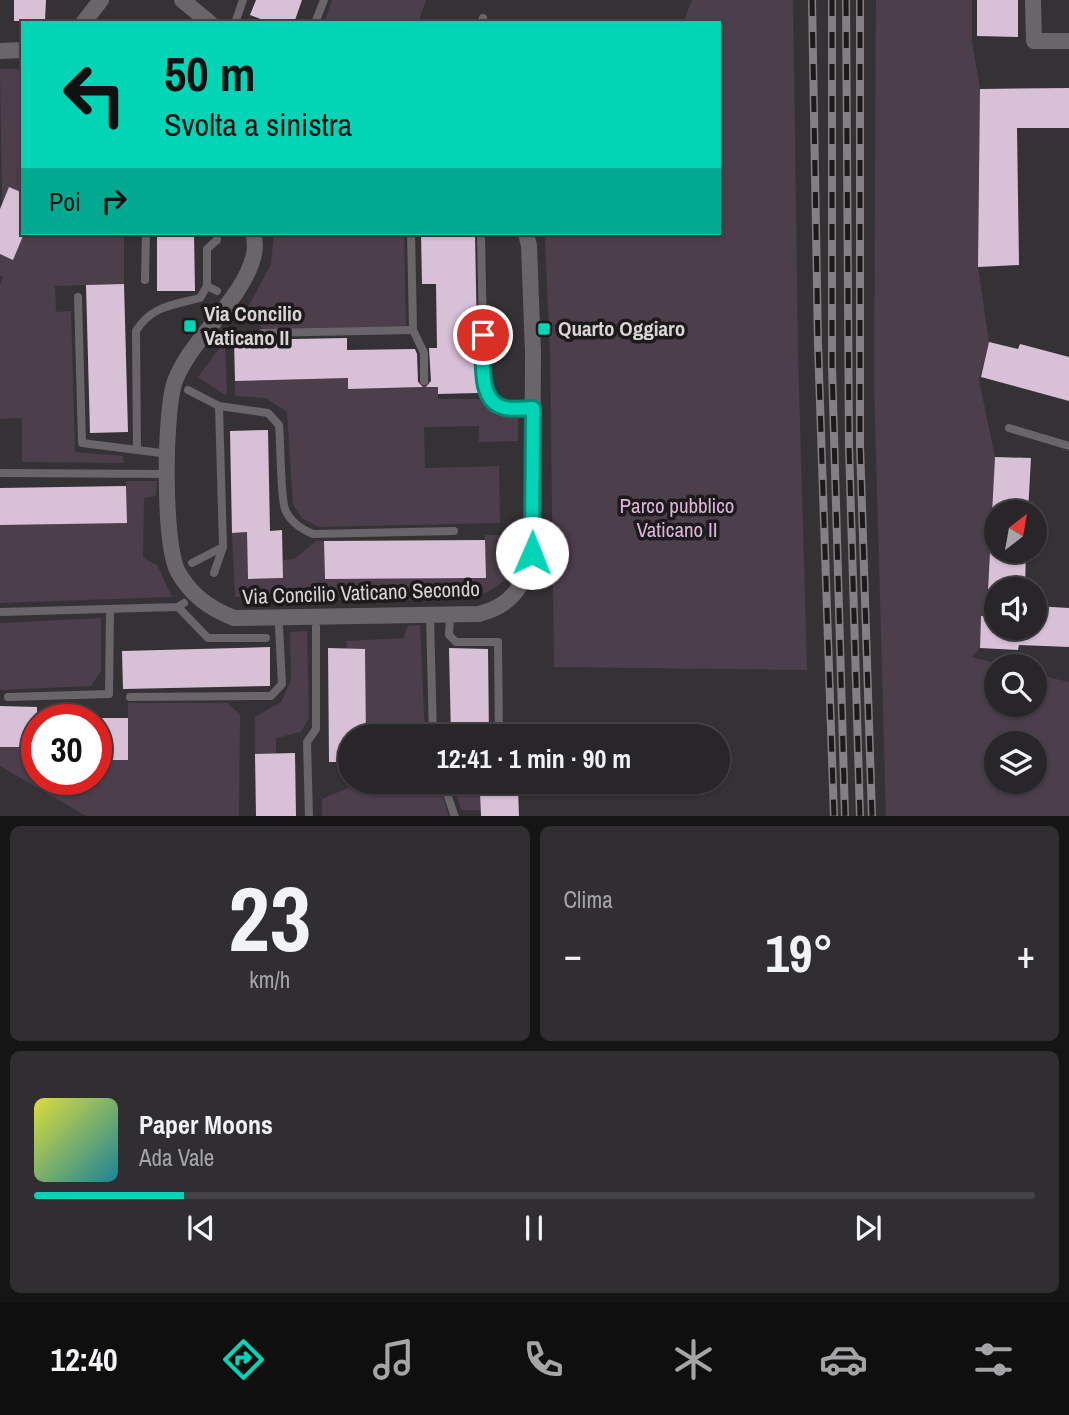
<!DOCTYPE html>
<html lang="it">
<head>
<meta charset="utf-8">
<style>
	:root { --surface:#282628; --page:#302e30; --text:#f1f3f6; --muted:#a5a5a8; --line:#444345; --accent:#01d5b6 }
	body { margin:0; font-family:"Archivo Narrow",sans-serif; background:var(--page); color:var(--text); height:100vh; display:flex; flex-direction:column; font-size:26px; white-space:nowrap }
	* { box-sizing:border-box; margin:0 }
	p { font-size:23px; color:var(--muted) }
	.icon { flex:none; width:38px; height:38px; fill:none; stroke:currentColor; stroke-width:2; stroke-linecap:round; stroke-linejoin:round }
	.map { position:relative; height:816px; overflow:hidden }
	.drawer { display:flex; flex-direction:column; gap:10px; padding:10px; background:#161516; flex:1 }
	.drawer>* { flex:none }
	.top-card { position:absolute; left:21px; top:21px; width:700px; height:214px; border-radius:0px; box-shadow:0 2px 5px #0004,0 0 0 2px var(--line); background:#01d5b6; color:#111; overflow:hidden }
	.needle { width:46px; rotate:31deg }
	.controls { position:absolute; left:984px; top:500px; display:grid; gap:14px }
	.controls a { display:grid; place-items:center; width:63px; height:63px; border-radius:50%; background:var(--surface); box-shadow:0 2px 5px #0004,0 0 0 2px var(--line); font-size:35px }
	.speed { position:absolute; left:21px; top:704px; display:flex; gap:14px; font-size:35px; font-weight:700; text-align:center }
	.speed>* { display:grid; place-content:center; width:91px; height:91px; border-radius:50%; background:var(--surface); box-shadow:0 2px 5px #0004,0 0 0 2px var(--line); line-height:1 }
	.speed .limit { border:10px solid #d22; background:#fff; color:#111 }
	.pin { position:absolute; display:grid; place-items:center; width:60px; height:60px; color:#fff; margin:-30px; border:4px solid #fff; border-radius:50%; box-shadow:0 2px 7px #0007 }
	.me { position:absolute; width:77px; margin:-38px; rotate:1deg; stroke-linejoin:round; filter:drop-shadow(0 0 5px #0008) }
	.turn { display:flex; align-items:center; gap:24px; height:147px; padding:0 28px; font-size:32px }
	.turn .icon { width:91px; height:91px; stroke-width:2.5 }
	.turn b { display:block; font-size:49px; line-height:60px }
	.then { display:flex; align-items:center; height:66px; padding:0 28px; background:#0003; gap:14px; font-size:26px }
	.big { font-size:52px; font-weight:800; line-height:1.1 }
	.drawer .widget { flex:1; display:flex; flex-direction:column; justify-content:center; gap:10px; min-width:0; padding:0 24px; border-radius:10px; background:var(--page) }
	.drawer .dial { align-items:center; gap:0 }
	.dial b { font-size:91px; line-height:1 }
	.song { display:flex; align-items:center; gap:21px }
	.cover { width:84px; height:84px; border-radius:10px; background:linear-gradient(135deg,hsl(60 70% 55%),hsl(190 70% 35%)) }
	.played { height:7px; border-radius:4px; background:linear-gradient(90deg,var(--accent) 15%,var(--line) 15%) }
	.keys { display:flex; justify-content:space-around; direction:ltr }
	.heat { display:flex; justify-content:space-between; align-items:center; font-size:38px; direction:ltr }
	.drawer .tiles { flex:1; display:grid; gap:10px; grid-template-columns:1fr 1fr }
	.widget:last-child { grid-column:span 2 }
	.trip { position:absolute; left:338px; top:724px; width:392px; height:70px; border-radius:35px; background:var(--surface); box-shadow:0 2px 5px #0004,0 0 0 2px var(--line); font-weight:800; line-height:70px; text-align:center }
	.tab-bar { display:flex; height:112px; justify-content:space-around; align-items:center; background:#100f10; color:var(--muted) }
	.tab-bar .icon { width:49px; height:49px }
	.tab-bar .current { color:var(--accent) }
	.tab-bar b { font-size:32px; color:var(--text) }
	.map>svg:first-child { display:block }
</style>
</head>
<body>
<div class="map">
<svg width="1069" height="817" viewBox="0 0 1069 817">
	<rect width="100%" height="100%" fill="#353235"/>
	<g fill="#4d3e4c" fill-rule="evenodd">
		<polygon points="332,0 426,0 418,23 324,23"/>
		<polygon points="692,0 793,0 798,352 807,670 554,667 550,351 545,239 542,233 719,233 719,23 683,23"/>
		<path d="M876 0H972V42L980 89 978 267 989 342 979 380 995 457 986 617H981L980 648 972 657 1008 667H996V705H1034V674L1069 682V816H886L874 382ZM996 744H1034V782H996Z"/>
		<polygon points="0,69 23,69 23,193 2,205"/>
		<polygon points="24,233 124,233 124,284 55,286 56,312 71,311 75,452 123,456 124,463 22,462 22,418 0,419 0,285 3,277 0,276 0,254 13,259"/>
		<polygon points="274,233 404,233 406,326 263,329 246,311 271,264"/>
		<polygon points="225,341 227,396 198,377"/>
		<polygon points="348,378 349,389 410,388 411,381 438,381 438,399 480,399 495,415 518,417 518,441 479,442 479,426 424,427 425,468 499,466 500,523 319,527 303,519 293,505 287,412 266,398 235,396 235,381"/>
		<polygon points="126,481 157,481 156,496 144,498 143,558 157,565 172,597 0,603 0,525 127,522"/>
		<path d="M247 532 248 579 283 578V560L294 559 316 541H324L325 579 485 578V535H523C518 565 513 579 485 593L235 597 232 533Z"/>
		<polygon points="101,618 101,671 91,686 0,690 0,623"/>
		<polygon points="420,625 425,737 366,737 365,649 347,649 346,641 403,638 408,626"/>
		<polygon points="307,631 309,718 301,732 276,738 276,754 255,754 255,717 281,702 291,681 290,632"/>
		<polygon points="128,703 227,703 240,714 239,816 86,816 0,766 0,747 37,747 37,779 96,779 96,760 128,759"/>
		<polygon points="362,782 437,782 449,816 322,816 322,799"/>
		<polygon points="453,782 490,782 491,791 481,791 481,810 461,810"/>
	</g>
	<g fill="#d8c0d7">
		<polygon points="14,0 46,0 45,21 14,21"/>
		<polygon points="256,0 302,0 294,23 271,23 250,15"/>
		<polygon points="977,0 1018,0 1018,37 977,36"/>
		<polygon points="1069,88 1069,128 1017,128 1019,265 978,267 980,89"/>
		<polygon points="9,187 23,193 23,236 13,260 0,254 0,209"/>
		<polygon points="157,233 194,233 195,291 157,291"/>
		<polygon points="421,233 475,233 478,393 438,394 438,387 426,387 431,381 429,348 437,348 436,284 422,284"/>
		<polygon points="124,284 128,432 90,433 86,285"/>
		<polygon points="347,338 347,350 415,349 417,354 418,382 423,387 348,389 348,378 235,381 234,340"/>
		<polygon points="989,342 1018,349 1020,344 1069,357 1069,401 981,377"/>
		<polygon points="268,430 270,531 282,530 283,578 248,579 247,532 232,533 230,431"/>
		<polygon points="995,457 1031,458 1028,513 992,513"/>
		<polygon points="126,486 127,523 0,525 0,488"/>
		<polygon points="485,540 486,578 325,579 324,541"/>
		<polygon points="990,551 1026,551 1025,590 988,590"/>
		<polygon points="1034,606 1069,608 1069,647 1019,645 1018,650 980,648 981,616 996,617 996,628 1034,628"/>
		<polygon points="270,647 270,686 123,689 122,651"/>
		<polygon points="328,648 365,649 366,737 350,737 350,762 329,762"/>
		<polygon points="449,648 488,649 489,737 451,737"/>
		<polygon points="0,706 37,707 37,747 0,747"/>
		<rect x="96" y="718" width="32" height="42"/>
		<polygon points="295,753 296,816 256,816 255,754"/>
		<polygon points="518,790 519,816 481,816 480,791"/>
	</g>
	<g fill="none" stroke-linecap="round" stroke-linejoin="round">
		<g stroke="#696569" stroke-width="8">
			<polyline points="235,23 243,0"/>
			<polyline points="315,23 324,0"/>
			<polyline points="481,23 483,18"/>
			<polyline points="411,233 413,330 424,353 424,381"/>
			<path d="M481 235 484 385C494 413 507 409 533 408"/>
			<polyline points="145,280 146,233"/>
			<polyline points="217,291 207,286 207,249 217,240 217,233"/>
			<polyline points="78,297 82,443 169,454"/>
			<polyline points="262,333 413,330"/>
			<path d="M188 390 219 406 268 413 279 425C281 444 280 494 285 509 290 522 301 529 313 534L454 531"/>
			<polyline points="1009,428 1069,446"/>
			<path d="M137 450 136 331C151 306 173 305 200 298L207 286"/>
			<polyline points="0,473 168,474"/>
			<polyline points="192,563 223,547"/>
			<polyline points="214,573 223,547 219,406"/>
			<polyline points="178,607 208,638 266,638"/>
			<polyline points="0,612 178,607 184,603"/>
			<polyline points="430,615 433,737"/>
			<polyline points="450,615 449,635 456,642 498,642 499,737"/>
			<polyline points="8,697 109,694 110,609"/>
			<polyline points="130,697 271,696 282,684 279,627"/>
			<polyline points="443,782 455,817"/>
			<polyline points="309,817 307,742 316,729 316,627"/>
		</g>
		<g stroke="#696569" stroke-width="16">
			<polyline points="182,0 210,23"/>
			<polyline points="1033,0 1034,41 1069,41"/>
			<polyline points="83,23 101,0"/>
			<polyline points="0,51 23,50"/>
			<path d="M254 233C254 239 256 248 254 254 245 298 191 338 175 381 164 411 163 544 178 572 192 596 209 608 234 618L479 614C513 605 523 587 532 553L533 352 529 246 526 233"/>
		</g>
		<defs>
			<g id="rail">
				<polyline points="812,0 818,344 834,817"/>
				<polyline points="832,0 832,366 845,817"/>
				<polyline points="846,0 849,445 860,817"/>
				<polyline points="860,0 860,445 872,817"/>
			</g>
		</defs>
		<use href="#rail" stroke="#838083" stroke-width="8"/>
		<use href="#rail" stroke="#1c1a1b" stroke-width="5" stroke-dasharray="16" stroke-linecap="butt"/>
	</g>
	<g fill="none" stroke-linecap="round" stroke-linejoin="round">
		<defs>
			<path id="route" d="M483 335C484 357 476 402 505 408 514 410 524 408 533 408L532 553"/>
		</defs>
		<use href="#route" stroke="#018a76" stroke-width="18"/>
		<use href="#route" stroke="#01d5b6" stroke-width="12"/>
	</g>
	<g fill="#01d5b6" stroke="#1c1a1b" stroke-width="2.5">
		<rect x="183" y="319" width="14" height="14" rx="3.5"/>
		<rect x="537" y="322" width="14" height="14" rx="3.5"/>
	</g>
	<g text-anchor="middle" stroke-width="7" stroke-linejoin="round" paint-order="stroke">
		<g font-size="21" font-weight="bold" fill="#d8d5d7" stroke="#1c1a1b" text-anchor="start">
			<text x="204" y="321">Via Concilio<tspan x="204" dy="24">Vaticano II</tspan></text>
			<text x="558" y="336">Quarto Oggiaro</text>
		</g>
		<g font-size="21" fill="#ddb3db" stroke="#1c1a1b">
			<text x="677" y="513">Parco pubblico<tspan x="677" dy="24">Vaticano II</tspan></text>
		</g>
		<g font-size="21" fill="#d8d5d7" stroke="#1c1a1b">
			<text transform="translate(361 593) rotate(-2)" y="7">Via Concilio Vaticano Secondo</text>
		</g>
	</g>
</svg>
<div class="controls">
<a><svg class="needle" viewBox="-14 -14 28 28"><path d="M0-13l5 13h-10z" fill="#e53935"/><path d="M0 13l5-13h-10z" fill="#a5a5a8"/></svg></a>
<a><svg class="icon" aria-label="sound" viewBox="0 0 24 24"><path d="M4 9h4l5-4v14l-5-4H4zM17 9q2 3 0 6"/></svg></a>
<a><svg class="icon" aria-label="search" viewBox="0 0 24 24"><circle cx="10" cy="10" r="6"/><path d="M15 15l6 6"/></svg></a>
<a><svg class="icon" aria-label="layers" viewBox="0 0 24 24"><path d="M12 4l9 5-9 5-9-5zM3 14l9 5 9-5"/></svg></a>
</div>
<div class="speed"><div class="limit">30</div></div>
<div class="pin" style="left:483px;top:335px;background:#d93025"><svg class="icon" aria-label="arrive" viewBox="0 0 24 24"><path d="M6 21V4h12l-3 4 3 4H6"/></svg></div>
<svg class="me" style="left:532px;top:553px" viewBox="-20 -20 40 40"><circle r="19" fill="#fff"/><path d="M0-13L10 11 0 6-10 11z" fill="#01d5b6"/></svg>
<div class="trip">12:41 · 1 min · 90 m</div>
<div class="top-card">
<div class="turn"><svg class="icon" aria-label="left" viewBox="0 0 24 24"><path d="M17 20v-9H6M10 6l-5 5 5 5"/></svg><div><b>50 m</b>Svolta a sinistra</div></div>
<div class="then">Poi<svg class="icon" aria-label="right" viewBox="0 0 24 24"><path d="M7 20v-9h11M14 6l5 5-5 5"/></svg></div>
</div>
</div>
<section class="drawer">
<div class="tiles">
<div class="widget dial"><b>23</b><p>km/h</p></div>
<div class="widget"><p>Clima</p>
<div class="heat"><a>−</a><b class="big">19°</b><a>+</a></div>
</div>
<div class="widget">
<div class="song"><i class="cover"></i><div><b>Paper Moons</b><p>Ada Vale</p></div></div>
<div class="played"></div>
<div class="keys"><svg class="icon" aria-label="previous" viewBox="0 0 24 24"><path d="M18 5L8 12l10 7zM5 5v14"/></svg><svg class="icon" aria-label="pause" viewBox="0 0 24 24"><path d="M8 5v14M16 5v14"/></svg><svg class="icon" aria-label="next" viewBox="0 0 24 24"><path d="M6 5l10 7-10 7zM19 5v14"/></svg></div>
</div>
</div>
</section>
<nav class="tab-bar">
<b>12:40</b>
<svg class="icon current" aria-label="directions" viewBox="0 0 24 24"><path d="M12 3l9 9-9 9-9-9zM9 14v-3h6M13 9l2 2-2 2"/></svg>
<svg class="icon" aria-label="music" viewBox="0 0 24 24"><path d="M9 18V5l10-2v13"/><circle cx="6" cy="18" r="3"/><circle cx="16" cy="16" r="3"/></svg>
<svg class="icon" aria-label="phone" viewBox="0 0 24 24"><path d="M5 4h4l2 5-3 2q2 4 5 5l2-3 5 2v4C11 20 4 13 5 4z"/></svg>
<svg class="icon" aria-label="climate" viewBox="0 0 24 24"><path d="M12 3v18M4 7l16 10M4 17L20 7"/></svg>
<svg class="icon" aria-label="car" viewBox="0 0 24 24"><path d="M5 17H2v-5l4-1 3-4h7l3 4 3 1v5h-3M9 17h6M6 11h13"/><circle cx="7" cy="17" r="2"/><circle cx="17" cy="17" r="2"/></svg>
<svg class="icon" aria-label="filters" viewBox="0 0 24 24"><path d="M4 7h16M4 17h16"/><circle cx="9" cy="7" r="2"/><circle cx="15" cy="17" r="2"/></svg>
</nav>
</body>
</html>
